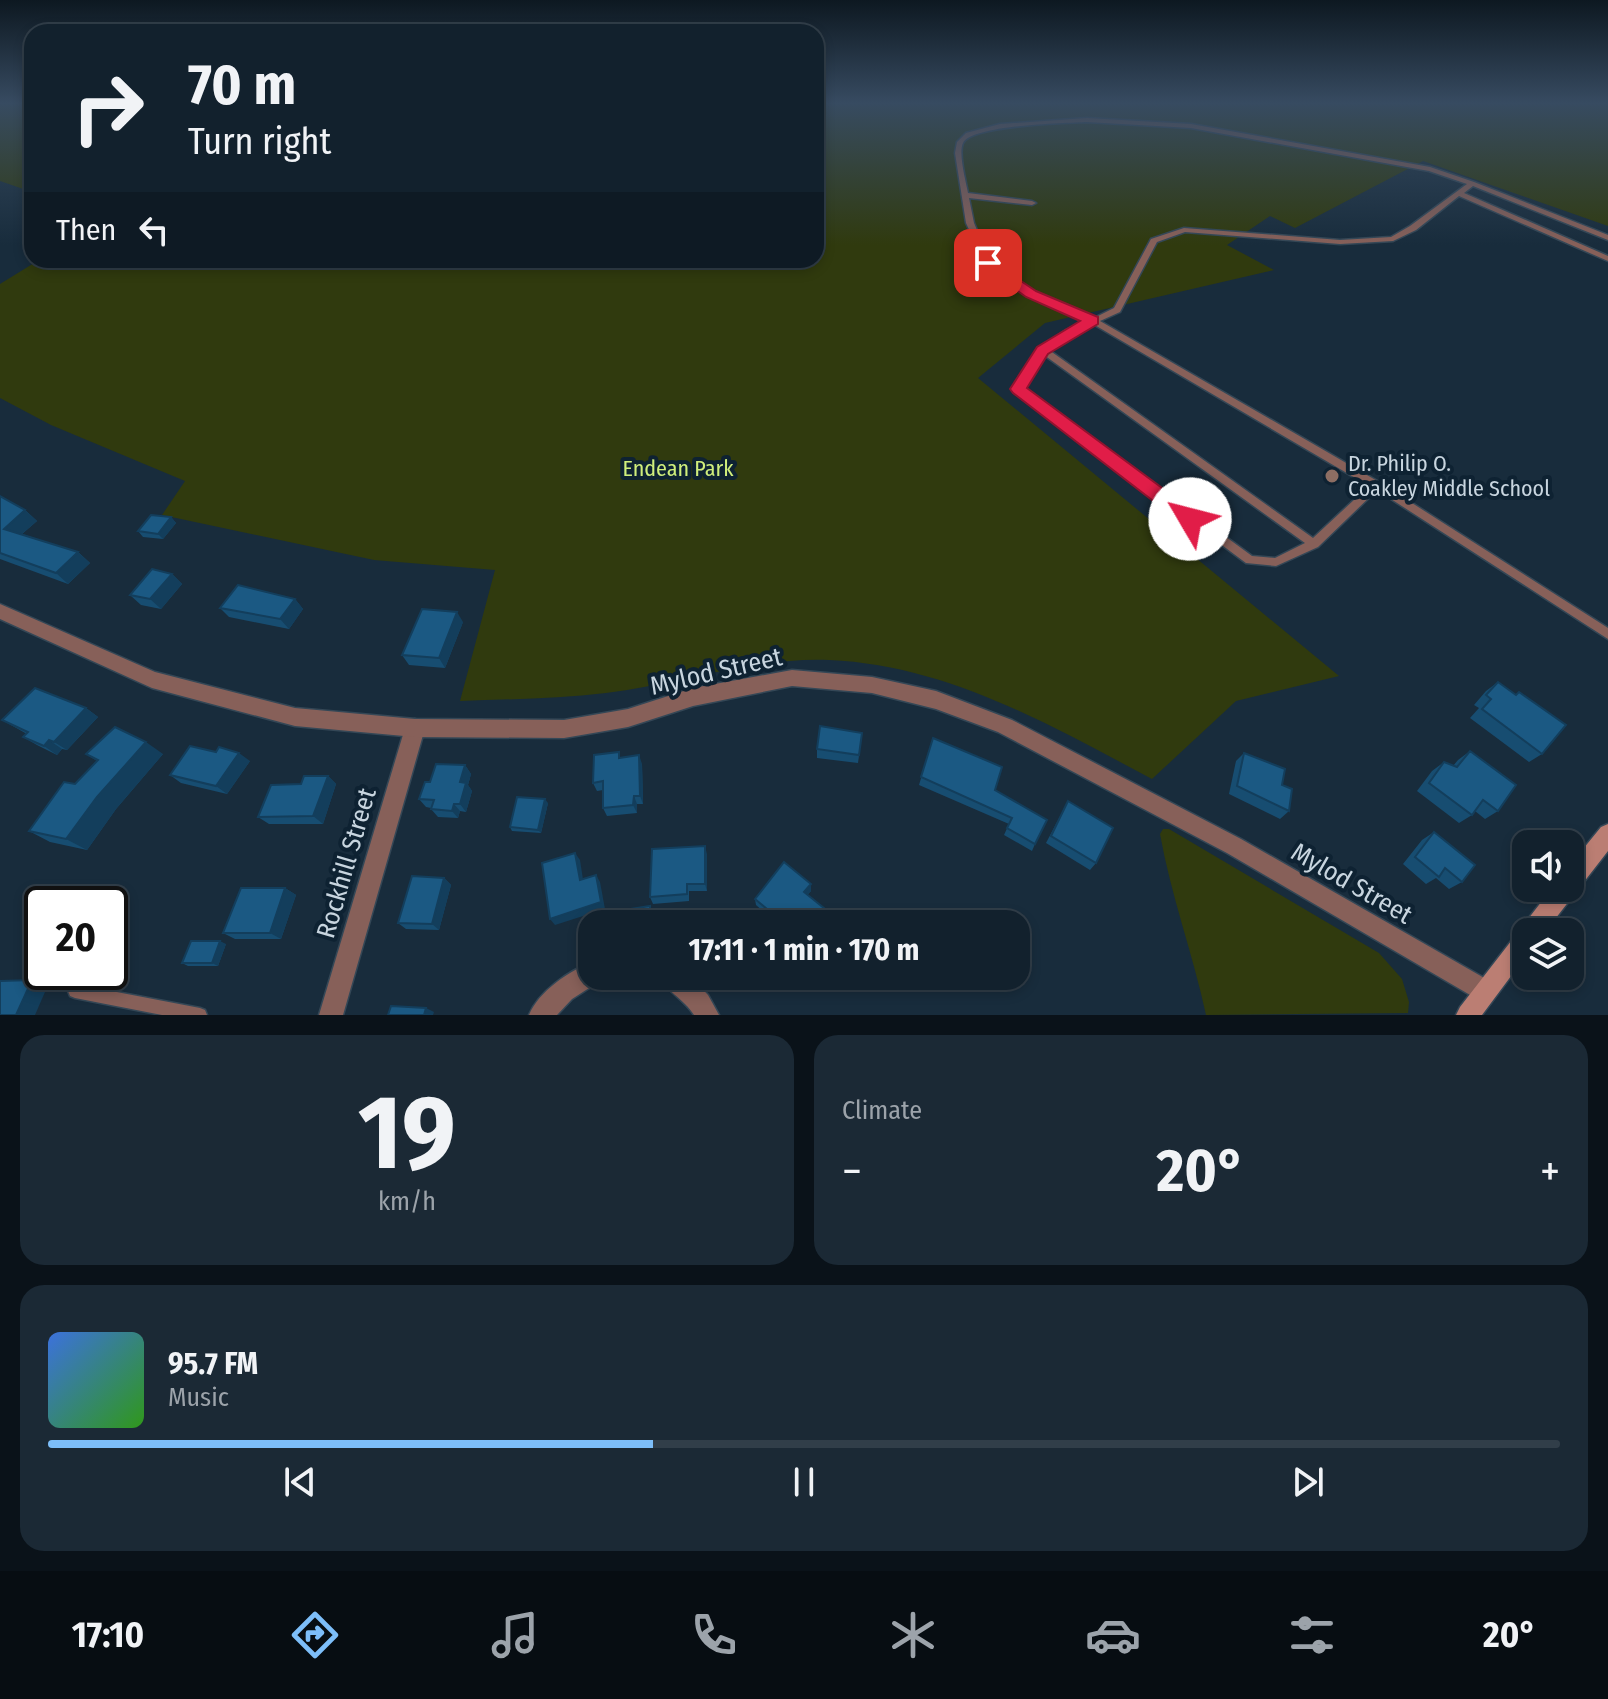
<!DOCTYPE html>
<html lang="en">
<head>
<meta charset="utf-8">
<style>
	:root { --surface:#12212d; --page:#1b2935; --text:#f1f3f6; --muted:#9ca3aa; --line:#313e49; --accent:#7dbef9 }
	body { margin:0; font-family:"Fira Sans Condensed",sans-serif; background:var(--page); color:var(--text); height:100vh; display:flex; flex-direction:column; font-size:30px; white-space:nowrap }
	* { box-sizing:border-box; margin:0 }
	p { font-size:26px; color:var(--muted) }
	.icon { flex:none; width:44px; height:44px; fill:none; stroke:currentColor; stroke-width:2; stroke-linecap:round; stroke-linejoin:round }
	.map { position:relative; height:1015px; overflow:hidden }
	.sheet { display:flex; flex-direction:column; gap:20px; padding:20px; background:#0a1219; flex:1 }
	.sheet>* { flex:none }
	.top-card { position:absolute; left:24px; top:24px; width:800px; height:244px; border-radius:24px; box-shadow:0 4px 12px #0003,0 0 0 2px var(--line); background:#12212d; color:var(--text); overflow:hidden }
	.fabs { position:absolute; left:1512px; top:830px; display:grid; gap:16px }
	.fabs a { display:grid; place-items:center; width:72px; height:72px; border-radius:16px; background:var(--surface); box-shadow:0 4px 12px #0003,0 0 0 2px var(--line); font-size:40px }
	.speed { position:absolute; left:24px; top:886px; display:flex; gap:16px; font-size:40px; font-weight:700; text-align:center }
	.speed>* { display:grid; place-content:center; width:104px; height:104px; border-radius:50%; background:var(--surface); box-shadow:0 4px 12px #0003,0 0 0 2px var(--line); line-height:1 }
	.speed .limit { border:4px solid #111; border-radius:12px; background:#fff; color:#111 }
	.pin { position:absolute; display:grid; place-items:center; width:68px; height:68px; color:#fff; margin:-34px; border-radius:16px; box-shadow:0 4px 12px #0006 }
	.me { position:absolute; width:88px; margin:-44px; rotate:307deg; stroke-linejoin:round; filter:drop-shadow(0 0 6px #0008) }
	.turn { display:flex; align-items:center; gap:28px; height:168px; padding:0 32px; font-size:36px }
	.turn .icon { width:104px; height:104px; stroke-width:2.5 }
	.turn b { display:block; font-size:56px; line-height:68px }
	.then { display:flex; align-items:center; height:76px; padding:0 32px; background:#0003; gap:16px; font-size:30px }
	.big { font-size:60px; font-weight:700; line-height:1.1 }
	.sheet .widget { flex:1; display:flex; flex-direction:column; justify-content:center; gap:12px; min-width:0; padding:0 28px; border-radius:24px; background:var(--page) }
	.sheet .dial { align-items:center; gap:0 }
	.dial b { font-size:104px; line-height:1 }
	.song { display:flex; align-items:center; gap:24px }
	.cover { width:96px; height:96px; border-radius:12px; background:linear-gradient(135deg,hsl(220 70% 55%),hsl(110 70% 35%)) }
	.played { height:8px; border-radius:4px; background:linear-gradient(90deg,var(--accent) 40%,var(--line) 40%) }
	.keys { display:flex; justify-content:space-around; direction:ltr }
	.heat { display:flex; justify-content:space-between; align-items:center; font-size:44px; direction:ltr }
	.sheet .tiles { flex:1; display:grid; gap:20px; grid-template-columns:1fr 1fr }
	.widget:last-child { grid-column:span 2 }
	.trip { position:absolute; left:578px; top:910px; width:452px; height:80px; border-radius:24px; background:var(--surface); box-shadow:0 4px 12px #0003,0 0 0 2px var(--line); font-weight:700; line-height:80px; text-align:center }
	.tab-bar { display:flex; height:128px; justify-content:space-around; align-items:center; background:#070d12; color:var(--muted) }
	.tab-bar .icon { width:56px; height:56px }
	.tab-bar .active { color:var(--accent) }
	.tab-bar b { font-size:36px; color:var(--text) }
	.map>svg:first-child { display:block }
</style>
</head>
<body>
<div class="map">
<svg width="1608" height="1015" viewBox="0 0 1608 1015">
	<rect width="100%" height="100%" fill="#182c3c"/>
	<g fill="#303a0e">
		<polygon points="0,103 32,103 32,192 0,181"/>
		<path d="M816 103H1608V226L1423 161 1295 228 1270 216 1227 245 1274 270 1045 323 978 378 1339 676 1236 701 1152 779C1050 725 947 665 829 660 753 657 680 684 606 693 558 699 509 699 460 701L495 570 374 560 162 515 185 481 51 425 0 398V284L39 260H816Z"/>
		<path d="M1163 829H1169L1379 953 1402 979 1409 1002 1408 1013 1206 1015C1193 954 1171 896 1160 834Z"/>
	</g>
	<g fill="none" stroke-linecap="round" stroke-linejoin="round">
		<defs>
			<g id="service">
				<path d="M1087 118 1191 124 1430 167 1474 182 1608 235V240L1473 186 1464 193 1608 256V261L1459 196 1416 230 1393 241 1340 244 1185 232 1157 242 1120 312 1100 321 1379 482 1608 628V639L1377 490 1318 547 1276 566 1246 563 1015 391 1014 389 1040 348 1066 330 1086 321 1028 296 985 265 966 223 955 153 957 142 966 133 1000 124ZM1087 122 1191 128 1429 171 1467 184 1410 226 1391 237 1340 240 1184 228 1151 239 1114 308 1094 318 1034 292 991 262 974 223 969 198 1032 205 1036 203 1032 201 968 193C966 182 958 153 963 143 972 125 1065 123 1087 122ZM1093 324 1369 486 1313 538 1049 350 1072 334ZM1044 355 1305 543 1275 558 1252 556 1023 388Z"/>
				<polygon points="75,984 200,1008 205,1010 207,1015 162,1015 75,998 70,996 68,991 70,986"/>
			</g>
			<g id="minor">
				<polygon points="415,719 422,722 425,728 343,1015 319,1015 405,728 408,722"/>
				<path d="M592 962V976H602L600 981 572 999 557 1015H529C539 991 569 971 592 962Z"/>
				<path d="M658 976H690L708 995 719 1015H694C685 1000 663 988 658 976Z"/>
			</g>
			<polygon id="tertiary" points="0,604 155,672 295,708 415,719 564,720 628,709 693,688 792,670 872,677 936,691 1012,720 1241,839 1493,983 1497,991 1493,999 1485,1003 1477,999 1227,853 998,732 936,709 872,693 792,686 693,706 628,727 564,738 415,737 295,726 152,688 0,619"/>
			<polygon id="secondary" points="1608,824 1608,851 1545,932 1526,932 1526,956 1482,1015 1456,1015 1460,1007 1552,888 1570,888 1570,865 1601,827"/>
		</defs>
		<use href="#service" stroke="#344756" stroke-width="3"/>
		<use href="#minor" stroke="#344756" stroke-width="3"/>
		<use href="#tertiary" stroke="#344756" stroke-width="3"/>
		<use href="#secondary" stroke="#344756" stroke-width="3"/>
		<use href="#service" fill="#876059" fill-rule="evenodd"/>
		<use href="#minor" fill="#876059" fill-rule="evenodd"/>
		<use href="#tertiary" fill="#876059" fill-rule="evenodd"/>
		<use href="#secondary" fill="#bb7e73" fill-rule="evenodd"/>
	</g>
	<g fill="#174d71">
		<polygon points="0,496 25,510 37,521 22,534 78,552 90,563 68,584 0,559"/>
		<polygon points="171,517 176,523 163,539 143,537 138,531"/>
		<polygon points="172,574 182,584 161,609 141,605 130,595"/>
		<polygon points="295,599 303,609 289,629 229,617 220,608"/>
		<polygon points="463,622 445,668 409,665 402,655"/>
		<polygon points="1498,682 1542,754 1529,762 1470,718 1479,708 1474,705 1486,691"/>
		<polygon points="86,708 98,717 67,750 62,749 57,755 37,745 23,737 27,734 2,720"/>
		<polygon points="862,733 858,763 817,758 817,749"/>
		<polygon points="933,738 995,790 1035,844 1032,851 1004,835 1009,824 919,785"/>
		<polygon points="1470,751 1498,811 1485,819 1475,811 1472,815 1459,823 1417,791 1432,771 1444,762 1453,766 1458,760"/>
		<polygon points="1244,753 1289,811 1280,819 1229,794 1236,761"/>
		<polygon points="86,754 163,754 116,809 87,850 50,842 29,831 97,761"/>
		<polygon points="621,758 642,764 643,804 637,804 637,813 607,816 603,808 603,790 597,791 593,783"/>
		<polygon points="250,761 227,794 181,783 170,775"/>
		<polygon points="465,765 471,774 468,785 472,791 466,812 460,811 458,818 438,817 431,809 431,808 426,807 419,799 430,782"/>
		<polygon points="328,776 336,784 323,824 269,824 258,817 301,784"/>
		<polygon points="1068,801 1096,863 1090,870 1046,843"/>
		<polygon points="548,803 541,833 512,831 510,827"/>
		<polygon points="1434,832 1462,882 1449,889 1436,878 1426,884 1403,864 1422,840"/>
		<polygon points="707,854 707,891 689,891 689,901 653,904 650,897"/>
		<polygon points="444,878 451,885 439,930 406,929 398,923"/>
		<polygon points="811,884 811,891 807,895 830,913 829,919 826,924 778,924 756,905 755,899"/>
		<polygon points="285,888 296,895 281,939 235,939 223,933"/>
		<polygon points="226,944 218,966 188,966 182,963"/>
	</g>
	<g fill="#133e5c">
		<polygon points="25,510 37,521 16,539 4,529"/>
		<polygon points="171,517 176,523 163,539 158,534"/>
		<polygon points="78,552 90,563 68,584 56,573"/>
		<polygon points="172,574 182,584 161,609 150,599"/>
		<polygon points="295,599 303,609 289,629 280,619"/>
		<polygon points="457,612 463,622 445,668 439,658"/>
		<polygon points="86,708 98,717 67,750 54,742"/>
		<polygon points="49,740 62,749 57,755 44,746"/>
		<polygon points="146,742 163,754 116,809 87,850 66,839 97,797"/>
		<polygon points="239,753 250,761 227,794 216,786"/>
		<polygon points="639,755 642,764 643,804 640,796"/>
		<polygon points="465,765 471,774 468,785 472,791 466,812 460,804 460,782"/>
		<polygon points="328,776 336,784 323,824 313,816"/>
		<polygon points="634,796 637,804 637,813 633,805"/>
		<polygon points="545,799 548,803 541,833 538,830"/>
		<polygon points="454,804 460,811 458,818 452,811"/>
		<polygon points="705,846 707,854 707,891 705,884"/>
		<polygon points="575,853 580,860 584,886 580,880"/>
		<polygon points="596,875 600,882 605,909 555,925 550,919"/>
		<polygon points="444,878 451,885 439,930 432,924"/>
		<polygon points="811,884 811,891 804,899 804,892"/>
		<polygon points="285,888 296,895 281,939 270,933"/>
		<polygon points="99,892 106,896 100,904 91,904"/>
		<polygon points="830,913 829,919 826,924 822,924"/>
		<polygon points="220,941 226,944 218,966 212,963"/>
		<polygon points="32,980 48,985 35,1015 16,1015"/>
		<polygon points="426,1008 434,1012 433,1015 424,1015"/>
	</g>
	<g fill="#1b5983" stroke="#133e5c" stroke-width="2">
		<polygon points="0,496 25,510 4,529 78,552 56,573 0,553"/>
		<polygon points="151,515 171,517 158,534 138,531"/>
		<polygon points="152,569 172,574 150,599 130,595"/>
		<polygon points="238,585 295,599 280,619 220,608"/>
		<polygon points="422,609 457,612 439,658 402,655"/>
		<polygon points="1498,682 1516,695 1519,692 1566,725 1542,754 1482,709 1491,699 1486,695"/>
		<polygon points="35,688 86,708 54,742 49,740 44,746 23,737 28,732 2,720"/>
		<polygon points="820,726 862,733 859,755 817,749"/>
		<polygon points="115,727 146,742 97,797 66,839 29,831 64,782 75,784 98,760 86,754"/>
		<polygon points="933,738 1002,767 995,790 1047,820 1035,844 1007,828 1012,818 921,777"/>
		<polygon points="190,746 216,752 219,747 239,753 216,786 170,775"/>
		<polygon points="1470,751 1516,785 1498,811 1483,800 1472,815 1429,783 1444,762 1457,767"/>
		<polygon points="619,752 619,758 639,755 640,796 634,796 633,805 603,808 603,781 593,783 594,755"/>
		<polygon points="1244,753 1285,769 1282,785 1292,789 1289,811 1237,786"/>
		<polygon points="436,764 465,765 460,782 466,783 460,804 454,804 452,811 431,809 434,800 419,799 425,782 430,782"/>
		<polygon points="304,776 328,776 313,816 258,817 271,785 301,784"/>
		<polygon points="517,797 545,799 538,830 510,827"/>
		<polygon points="1068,801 1113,828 1096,863 1051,836"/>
		<polygon points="1434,832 1475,865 1462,882 1445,868 1439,877 1415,857"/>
		<polygon points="705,846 705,884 687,884 687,894 650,897 652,849"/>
		<polygon points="575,853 580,880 596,875 601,902 550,919 542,863"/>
		<polygon points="784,862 811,884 804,892 830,913 822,924 785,924 755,899"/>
		<polygon points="412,876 444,878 432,924 398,923"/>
		<polygon points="66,887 99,892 91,904 56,904"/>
		<polygon points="241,888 285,888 270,933 223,933"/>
		<polygon points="650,906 650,924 630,924 630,909"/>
		<polygon points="191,941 220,941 212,963 182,963"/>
		<polygon points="32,980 16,1015 0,1015 0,981"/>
		<polygon points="391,1006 426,1008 424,1015 388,1015"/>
	</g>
	<linearGradient id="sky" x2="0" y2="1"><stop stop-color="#0d1821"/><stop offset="0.42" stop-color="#374b61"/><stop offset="1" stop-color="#374b61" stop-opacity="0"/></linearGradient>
	<rect width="1608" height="245" fill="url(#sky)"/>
	<polygon fill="#e11d48" stroke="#92132f" stroke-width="2" points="988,259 1036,291 1098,317 1098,324 1048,354 1027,388 1196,513 1199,519 1196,524 1183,524 1013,393 1010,389 1037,347 1080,321 1026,297 983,266 981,263"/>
	<circle fill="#8d6e63" stroke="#0e2232" stroke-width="3" cx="1332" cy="476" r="8"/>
	<g text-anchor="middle" stroke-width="8" stroke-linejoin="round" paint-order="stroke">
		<g font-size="22" fill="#c8d5df" stroke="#0e2232" text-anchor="start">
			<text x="1348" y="471">Dr. Philip O.<tspan x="1348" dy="25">Coakley Middle School</tspan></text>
		</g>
		<g font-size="22" fill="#d0ee7b" stroke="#0e2232">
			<text x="678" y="476">Endean Park</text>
		</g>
		<g font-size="26" fill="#c8d5df" stroke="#0e2232">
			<text transform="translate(716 671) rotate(-13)" y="9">Mylod Street</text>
			<text transform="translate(346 863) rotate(-74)" y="9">Rockhill Street</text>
			<text transform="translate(1352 883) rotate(30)" y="9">Mylod Street</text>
		</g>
	</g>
</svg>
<div class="fabs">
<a><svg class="icon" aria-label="sound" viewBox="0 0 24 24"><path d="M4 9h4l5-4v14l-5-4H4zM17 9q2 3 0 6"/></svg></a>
<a><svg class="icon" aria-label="layers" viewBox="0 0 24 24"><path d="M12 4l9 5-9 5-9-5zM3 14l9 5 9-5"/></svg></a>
</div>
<div class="speed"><div class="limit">20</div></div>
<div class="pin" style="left:988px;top:263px;background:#d93025"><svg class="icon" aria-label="arrive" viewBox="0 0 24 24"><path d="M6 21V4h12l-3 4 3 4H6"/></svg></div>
<svg class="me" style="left:1190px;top:519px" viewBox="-20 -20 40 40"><circle r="19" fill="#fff"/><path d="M0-13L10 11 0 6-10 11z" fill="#e11d48"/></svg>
<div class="trip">17:11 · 1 min · 170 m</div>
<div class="top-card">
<div class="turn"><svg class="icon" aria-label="right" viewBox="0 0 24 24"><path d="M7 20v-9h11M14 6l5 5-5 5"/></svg><div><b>70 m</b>Turn right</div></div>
<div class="then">Then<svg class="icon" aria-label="left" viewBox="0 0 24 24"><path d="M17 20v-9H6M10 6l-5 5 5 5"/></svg></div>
</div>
</div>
<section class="sheet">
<div class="tiles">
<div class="widget dial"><b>19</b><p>km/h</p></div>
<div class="widget"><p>Climate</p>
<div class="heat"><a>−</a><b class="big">20°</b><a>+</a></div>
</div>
<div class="widget">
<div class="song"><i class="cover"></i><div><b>95.7 FM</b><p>Music</p></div></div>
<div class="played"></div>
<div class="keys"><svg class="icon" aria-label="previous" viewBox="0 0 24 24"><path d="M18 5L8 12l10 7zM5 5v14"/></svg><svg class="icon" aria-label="pause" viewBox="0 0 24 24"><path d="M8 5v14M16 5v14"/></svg><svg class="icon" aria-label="next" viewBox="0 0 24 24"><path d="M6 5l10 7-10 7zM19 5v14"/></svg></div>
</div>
</div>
</section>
<nav class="tab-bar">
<b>17:10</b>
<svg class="icon active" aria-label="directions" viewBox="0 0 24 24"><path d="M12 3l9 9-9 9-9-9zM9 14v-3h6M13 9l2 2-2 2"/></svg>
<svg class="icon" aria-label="music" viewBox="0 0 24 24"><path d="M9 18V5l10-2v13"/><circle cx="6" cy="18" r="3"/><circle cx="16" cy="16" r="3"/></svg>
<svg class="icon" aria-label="phone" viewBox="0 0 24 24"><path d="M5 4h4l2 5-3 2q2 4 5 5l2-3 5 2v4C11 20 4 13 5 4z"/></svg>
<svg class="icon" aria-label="climate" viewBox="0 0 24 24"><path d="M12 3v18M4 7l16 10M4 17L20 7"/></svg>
<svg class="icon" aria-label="car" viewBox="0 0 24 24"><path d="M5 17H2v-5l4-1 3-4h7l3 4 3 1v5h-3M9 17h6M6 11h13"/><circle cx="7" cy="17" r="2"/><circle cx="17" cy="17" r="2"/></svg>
<svg class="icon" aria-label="filters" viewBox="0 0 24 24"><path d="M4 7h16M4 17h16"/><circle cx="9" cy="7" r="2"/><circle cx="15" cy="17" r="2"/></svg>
<b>20°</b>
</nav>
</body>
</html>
